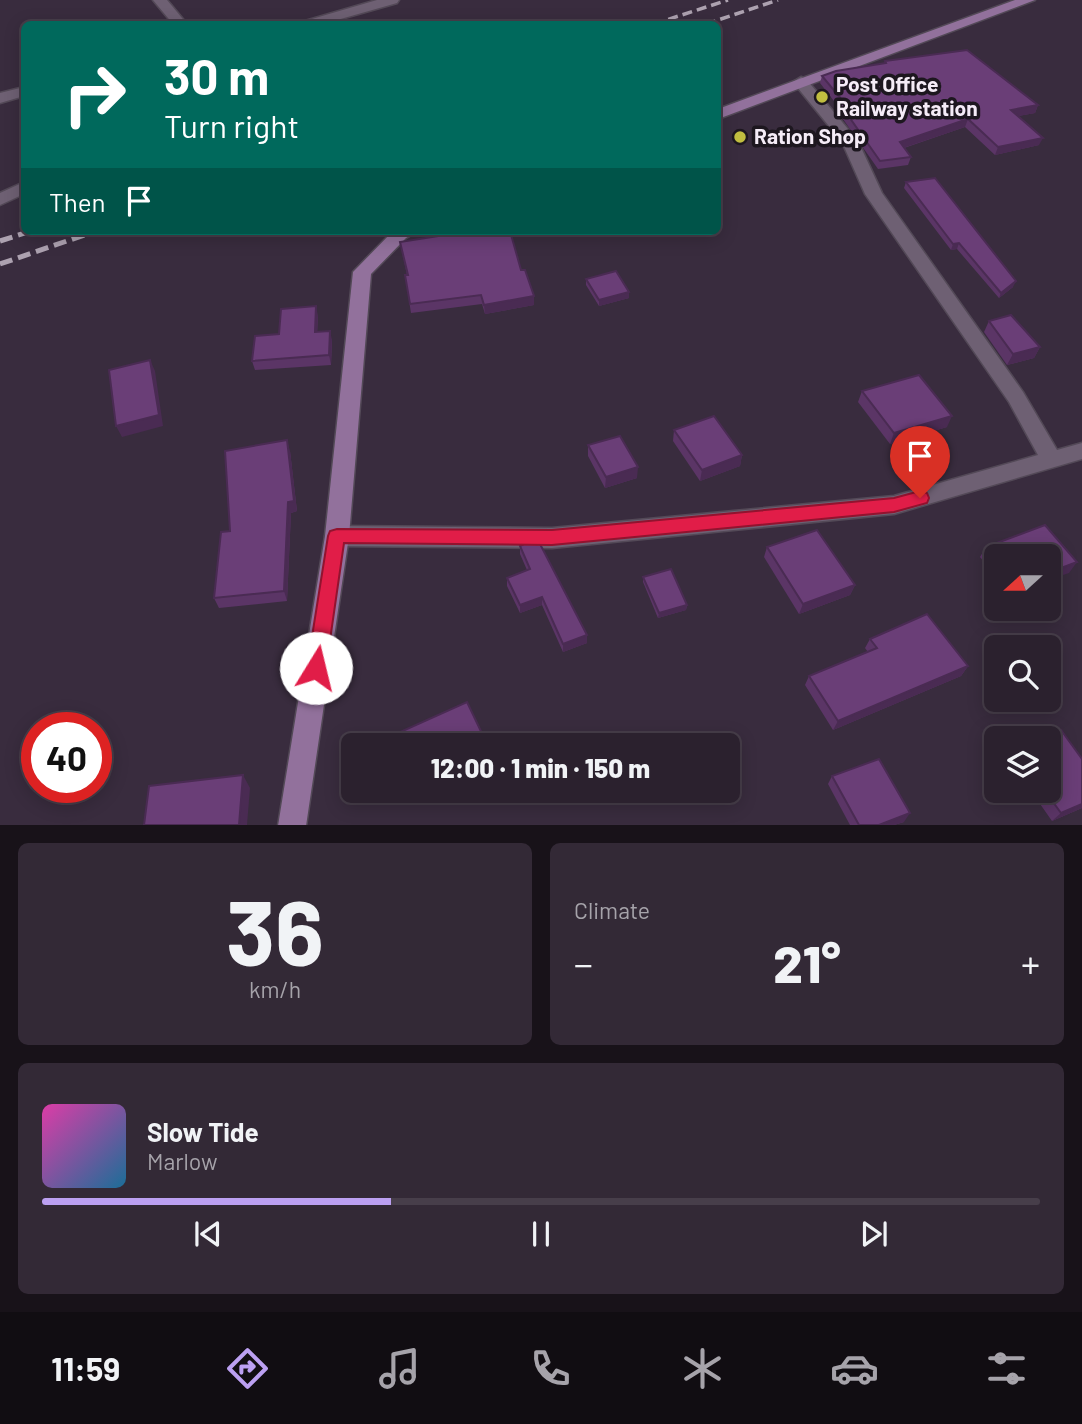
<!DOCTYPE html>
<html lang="en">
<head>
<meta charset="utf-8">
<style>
	:root { --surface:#2b212e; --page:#332936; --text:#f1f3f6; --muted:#a6a3aa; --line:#473e4a; --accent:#bca0f2 }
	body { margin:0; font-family:Barlow,sans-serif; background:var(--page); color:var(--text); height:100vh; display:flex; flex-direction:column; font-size:26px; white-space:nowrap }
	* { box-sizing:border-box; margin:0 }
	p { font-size:23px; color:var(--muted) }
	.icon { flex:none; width:38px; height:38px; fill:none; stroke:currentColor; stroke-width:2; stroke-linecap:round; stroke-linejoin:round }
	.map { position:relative; height:825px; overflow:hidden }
	.drawer { display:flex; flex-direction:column; gap:18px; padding:18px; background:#181219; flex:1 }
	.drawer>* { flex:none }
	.hud { position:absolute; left:21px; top:21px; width:700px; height:214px; border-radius:10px; box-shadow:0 4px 18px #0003,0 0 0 2px var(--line); background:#00695c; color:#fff; overflow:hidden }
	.needle { width:46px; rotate:249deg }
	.buttons { position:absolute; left:984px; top:544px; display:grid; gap:14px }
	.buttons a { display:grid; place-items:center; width:77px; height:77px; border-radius:10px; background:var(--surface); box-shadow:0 4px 18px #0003,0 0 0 2px var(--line); font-size:35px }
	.speed { position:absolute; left:21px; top:712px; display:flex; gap:14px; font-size:35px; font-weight:700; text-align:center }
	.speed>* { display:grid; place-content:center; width:91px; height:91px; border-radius:50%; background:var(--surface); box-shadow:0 4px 18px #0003,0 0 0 2px var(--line); line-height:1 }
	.speed .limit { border:10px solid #d22; background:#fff; color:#111 }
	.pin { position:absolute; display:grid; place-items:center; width:60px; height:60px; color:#fff; margin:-72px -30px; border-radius:50% 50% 50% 0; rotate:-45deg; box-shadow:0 0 7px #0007 }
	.pin .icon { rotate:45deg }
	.me { position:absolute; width:77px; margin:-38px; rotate:9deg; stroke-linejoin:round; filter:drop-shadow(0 0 5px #0008) }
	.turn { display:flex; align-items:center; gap:24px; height:147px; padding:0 28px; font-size:32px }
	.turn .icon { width:91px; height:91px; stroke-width:2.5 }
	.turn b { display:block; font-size:49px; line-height:60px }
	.then { display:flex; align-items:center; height:66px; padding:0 28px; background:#0003; gap:14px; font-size:26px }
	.big { font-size:52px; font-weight:800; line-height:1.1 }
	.drawer .tile { flex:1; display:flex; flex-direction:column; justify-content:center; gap:10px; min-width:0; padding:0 24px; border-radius:10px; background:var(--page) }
	.drawer .dial { align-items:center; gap:0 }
	.dial b { font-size:91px; line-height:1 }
	.song { display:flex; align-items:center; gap:21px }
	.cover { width:84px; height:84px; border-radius:10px; background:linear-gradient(135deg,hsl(320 70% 55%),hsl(200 70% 35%)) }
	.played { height:7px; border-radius:4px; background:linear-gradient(90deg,var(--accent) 35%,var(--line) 35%) }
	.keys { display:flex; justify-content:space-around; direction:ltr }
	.heat { display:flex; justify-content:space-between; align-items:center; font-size:38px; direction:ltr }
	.drawer .tiles { flex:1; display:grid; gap:18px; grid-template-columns:1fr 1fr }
	.tile:last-child { grid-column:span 2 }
	.trip { position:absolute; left:341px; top:733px; width:399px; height:70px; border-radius:10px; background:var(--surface); box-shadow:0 4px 18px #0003,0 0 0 2px var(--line); font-weight:800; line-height:70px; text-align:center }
	.tab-bar { display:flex; height:112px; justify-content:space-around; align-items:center; background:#110d12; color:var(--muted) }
	.tab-bar .icon { width:49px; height:49px }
	.tab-bar .selected { color:var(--accent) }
	.tab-bar b { font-size:32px; color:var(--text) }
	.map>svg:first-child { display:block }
</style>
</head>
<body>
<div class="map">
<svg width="1082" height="826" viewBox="0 0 1082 826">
	<rect width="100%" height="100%" fill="#392c3e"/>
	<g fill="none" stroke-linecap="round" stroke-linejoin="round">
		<defs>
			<g id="street">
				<polygon points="153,0 167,0 187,24 173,24"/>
				<polygon points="377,0 399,0 397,3 323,24 303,24 305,21"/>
				<polygon points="801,77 806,79 858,141 882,193 1023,392 1057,450 1082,443 1082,459 894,514 552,548 337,546 329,543 325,536 329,529 337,526 552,528 894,496 1038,455 1009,402 865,194 842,142 793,82"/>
				<polygon points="24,87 24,96 0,103 0,93"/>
				<polygon points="24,182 24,194 0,205 0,193"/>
			</g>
			<g id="secondary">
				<polygon points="1015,0 1035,0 718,119 718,109"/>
				<polygon points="393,231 418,231 406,238 371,274 349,536 306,826 278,826 325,536 353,272"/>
			</g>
		</defs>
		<use href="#street" stroke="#534957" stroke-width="3"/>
		<use href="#secondary" stroke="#534957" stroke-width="3"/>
		<use href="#street" fill="#6e6073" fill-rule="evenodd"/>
		<use href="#secondary" fill="#92719c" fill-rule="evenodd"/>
		<g stroke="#ada2b0" stroke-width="3.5" stroke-dasharray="10 5" stroke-linecap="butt">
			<polyline points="654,24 728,0"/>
			<polyline points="706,24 778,0"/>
		</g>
		<g stroke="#ada2b0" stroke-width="5" stroke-dasharray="13 6" stroke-linecap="butt">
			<polyline points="0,241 31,231"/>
			<polyline points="0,264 96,231"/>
		</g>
	</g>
	<g fill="#5b3566">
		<polygon points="885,61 1038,105 1035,113 1018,116 1039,145 995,155 965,127 904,148 911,157 908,165 878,169 836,109 837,105 820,83 822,76 884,64"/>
		<polygon points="906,182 1013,287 999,298 957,249 951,250 904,188"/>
		<polygon points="451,231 510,231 521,270 534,305 485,314 482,304 411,313 405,275 407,275 400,242 453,234"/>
		<polygon points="586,279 629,298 599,306 586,285"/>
		<polygon points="318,316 317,332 332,340 331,365 255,370 252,361 279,334"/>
		<polygon points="989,321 1040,347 1034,358 1007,365 984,332"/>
		<polygon points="862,391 947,427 890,444 858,402"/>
		<polygon points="674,430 742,455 740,466 700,481 673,441"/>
		<polygon points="588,445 637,478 605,488 588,456"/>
		<polygon points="290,451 297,511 291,513 287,601 219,608 214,598 230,531"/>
		<polygon points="520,546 587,643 563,652 542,605 520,613 507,586 507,578 527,570 520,554"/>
		<polygon points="767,547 855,585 850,595 799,614 764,557"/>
		<polygon points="986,547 1069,573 996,556 996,577 980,557"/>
		<polygon points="643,577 687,605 686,610 658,618 643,582"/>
		<polygon points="870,639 968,666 961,676 833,730 805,685 809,676 868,652 865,648"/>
		<polygon points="1082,759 1082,808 1052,821 1031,791 1048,791"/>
		<polygon points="832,776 904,822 894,825 850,825 828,784"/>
	</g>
	<g fill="#4a2b53">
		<polygon points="1038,105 1035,113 1008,118 1011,110"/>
		<polygon points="968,119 965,127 897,150 900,142"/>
		<polygon points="1043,138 1039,145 995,155 998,147"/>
		<polygon points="959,243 957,249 951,250 953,244"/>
		<polygon points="1016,281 1013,287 999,298 1001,293"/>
		<polygon points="629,292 629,298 599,306 599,300"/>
		<polygon points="534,296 534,305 485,314 484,305"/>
		<polygon points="316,306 318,316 317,341 315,332"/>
		<polygon points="330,331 332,340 331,365 329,355"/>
		<polygon points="1040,347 1034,358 1007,365 1013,354"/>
		<polygon points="150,360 155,371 163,426 122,437 116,426"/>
		<polygon points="952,416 947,427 890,444 894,433"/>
		<polygon points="287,440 290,451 297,511 291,513 287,601 284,591"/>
		<polygon points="742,455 740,466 700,481 702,470"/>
		<polygon points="638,467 637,478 605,488 606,477"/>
		<polygon points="1077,562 1069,573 1048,580 1048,573"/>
		<polygon points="855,585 850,595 799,614 803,604"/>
		<polygon points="542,597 542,605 520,613 520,605"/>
		<polygon points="687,605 686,610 658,618 659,613"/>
		<polygon points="587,635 587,643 563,652 563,644"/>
		<polygon points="968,666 961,676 833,730 838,721"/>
		<polygon points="243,775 250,788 247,825 239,825"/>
		<polygon points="1082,804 1082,808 1052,821 1061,813"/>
		<polygon points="910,813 904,822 894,825 879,825"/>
	</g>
	<g fill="#6a3e77" stroke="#4a2b53" stroke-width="2">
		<polygon points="967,50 1038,105 1011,110 1043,138 998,147 968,119 900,142 911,157 880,161 838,101 842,100 822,76 836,71 886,63 885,61"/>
		<polygon points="935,178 1016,281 1001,293 959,243 953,244 906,182"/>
		<polygon points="457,231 510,231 521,270 525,270 534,296 484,305 481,295 410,304 405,275 408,275 400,242 458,233"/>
		<polygon points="616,271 629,292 599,300 586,279"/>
		<polygon points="316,306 315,332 330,331 329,355 252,361 255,336 279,334 281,309"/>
		<polygon points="1011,315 1040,347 1013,354 989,321"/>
		<polygon points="150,360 159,415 116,426 109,370"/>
		<polygon points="919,375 952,416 894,433 862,391"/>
		<polygon points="714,416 742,455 702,470 674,430"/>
		<polygon points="620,436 638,467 606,477 588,445"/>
		<polygon points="287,440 294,501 288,502 284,591 214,598 221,532 230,531 225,451"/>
		<polygon points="1045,525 1077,562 1048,573 1048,556 996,556 996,559 986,547"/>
		<polygon points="817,530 855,585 803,604 767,547"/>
		<polygon points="528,542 539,542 587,635 563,644 542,597 520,605 507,578 530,569 520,546"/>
		<polygon points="671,569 687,605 659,613 643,577"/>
		<polygon points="927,614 968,666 838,721 809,676 877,648 870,639"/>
		<polygon points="467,702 488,746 403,746 398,733"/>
		<polygon points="1061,730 1082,759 1082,804 1061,813 1045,791 1048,791 1048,738 1042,738"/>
		<polygon points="879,759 910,813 879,825 859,825 832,776"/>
		<polygon points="243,775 239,825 144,825 149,786"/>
	</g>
	<polygon fill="#e11d48" stroke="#92132f" stroke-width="2" points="920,491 927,493 929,498 927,503 894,512 552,545 344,543 326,668 323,674 316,677 310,674 307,668 328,536 330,531 337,529 552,530 894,498"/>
	<g fill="#c1be40" stroke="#1d171f" stroke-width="2.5">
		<circle cx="822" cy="97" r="7"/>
		<circle cx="740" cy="137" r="7"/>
	</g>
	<g text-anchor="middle" stroke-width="7" stroke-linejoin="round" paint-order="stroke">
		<g font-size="21" font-weight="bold" fill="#f5ecf7" stroke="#1d171f" text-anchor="start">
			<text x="836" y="92">Post Office<tspan x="836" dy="24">Railway station</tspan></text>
			<text x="754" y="144">Ration Shop</text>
		</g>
	</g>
</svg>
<div class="buttons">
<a><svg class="needle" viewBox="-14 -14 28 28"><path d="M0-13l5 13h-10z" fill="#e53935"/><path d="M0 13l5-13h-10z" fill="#a6a3aa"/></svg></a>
<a><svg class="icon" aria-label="search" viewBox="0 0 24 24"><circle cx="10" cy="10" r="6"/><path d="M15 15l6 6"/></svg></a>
<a><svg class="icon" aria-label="layers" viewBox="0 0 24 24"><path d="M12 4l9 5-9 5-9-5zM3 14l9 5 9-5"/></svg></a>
</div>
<div class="speed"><div class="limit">40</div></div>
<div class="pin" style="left:920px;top:498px;background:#d93025"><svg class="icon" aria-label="arrive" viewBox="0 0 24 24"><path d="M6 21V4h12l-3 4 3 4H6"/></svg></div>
<svg class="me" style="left:316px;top:668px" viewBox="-20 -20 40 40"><circle r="19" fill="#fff"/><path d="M0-13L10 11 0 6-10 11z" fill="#e11d48"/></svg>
<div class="trip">12:00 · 1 min · 150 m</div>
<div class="hud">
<div class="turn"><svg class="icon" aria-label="right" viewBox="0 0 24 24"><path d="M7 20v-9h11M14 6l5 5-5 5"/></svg><div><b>30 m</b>Turn right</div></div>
<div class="then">Then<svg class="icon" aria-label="arrive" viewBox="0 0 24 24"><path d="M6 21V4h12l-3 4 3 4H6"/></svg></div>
</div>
</div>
<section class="drawer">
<div class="tiles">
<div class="tile dial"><b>36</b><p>km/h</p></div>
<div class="tile"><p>Climate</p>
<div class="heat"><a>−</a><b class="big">21°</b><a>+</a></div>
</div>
<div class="tile">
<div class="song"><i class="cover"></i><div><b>Slow Tide</b><p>Marlow</p></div></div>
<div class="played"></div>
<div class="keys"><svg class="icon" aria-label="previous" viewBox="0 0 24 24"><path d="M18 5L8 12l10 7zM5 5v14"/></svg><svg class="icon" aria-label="pause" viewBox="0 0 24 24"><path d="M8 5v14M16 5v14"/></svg><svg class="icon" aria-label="next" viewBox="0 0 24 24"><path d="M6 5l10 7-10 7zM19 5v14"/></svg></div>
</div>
</div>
</section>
<nav class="tab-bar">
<b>11:59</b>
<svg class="icon selected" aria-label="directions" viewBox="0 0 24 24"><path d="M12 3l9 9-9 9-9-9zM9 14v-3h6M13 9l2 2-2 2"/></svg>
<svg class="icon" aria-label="music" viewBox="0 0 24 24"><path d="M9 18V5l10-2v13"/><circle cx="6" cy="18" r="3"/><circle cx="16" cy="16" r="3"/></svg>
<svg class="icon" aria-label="phone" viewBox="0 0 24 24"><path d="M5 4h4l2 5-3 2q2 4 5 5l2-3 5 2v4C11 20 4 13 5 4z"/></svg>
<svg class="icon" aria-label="climate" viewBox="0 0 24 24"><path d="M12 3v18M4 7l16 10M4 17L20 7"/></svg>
<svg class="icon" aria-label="car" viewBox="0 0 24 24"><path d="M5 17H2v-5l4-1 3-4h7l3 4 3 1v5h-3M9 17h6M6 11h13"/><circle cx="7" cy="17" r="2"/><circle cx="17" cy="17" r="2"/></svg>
<svg class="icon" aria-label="filters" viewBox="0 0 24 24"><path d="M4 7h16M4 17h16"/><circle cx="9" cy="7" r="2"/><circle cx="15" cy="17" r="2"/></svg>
</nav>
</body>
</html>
